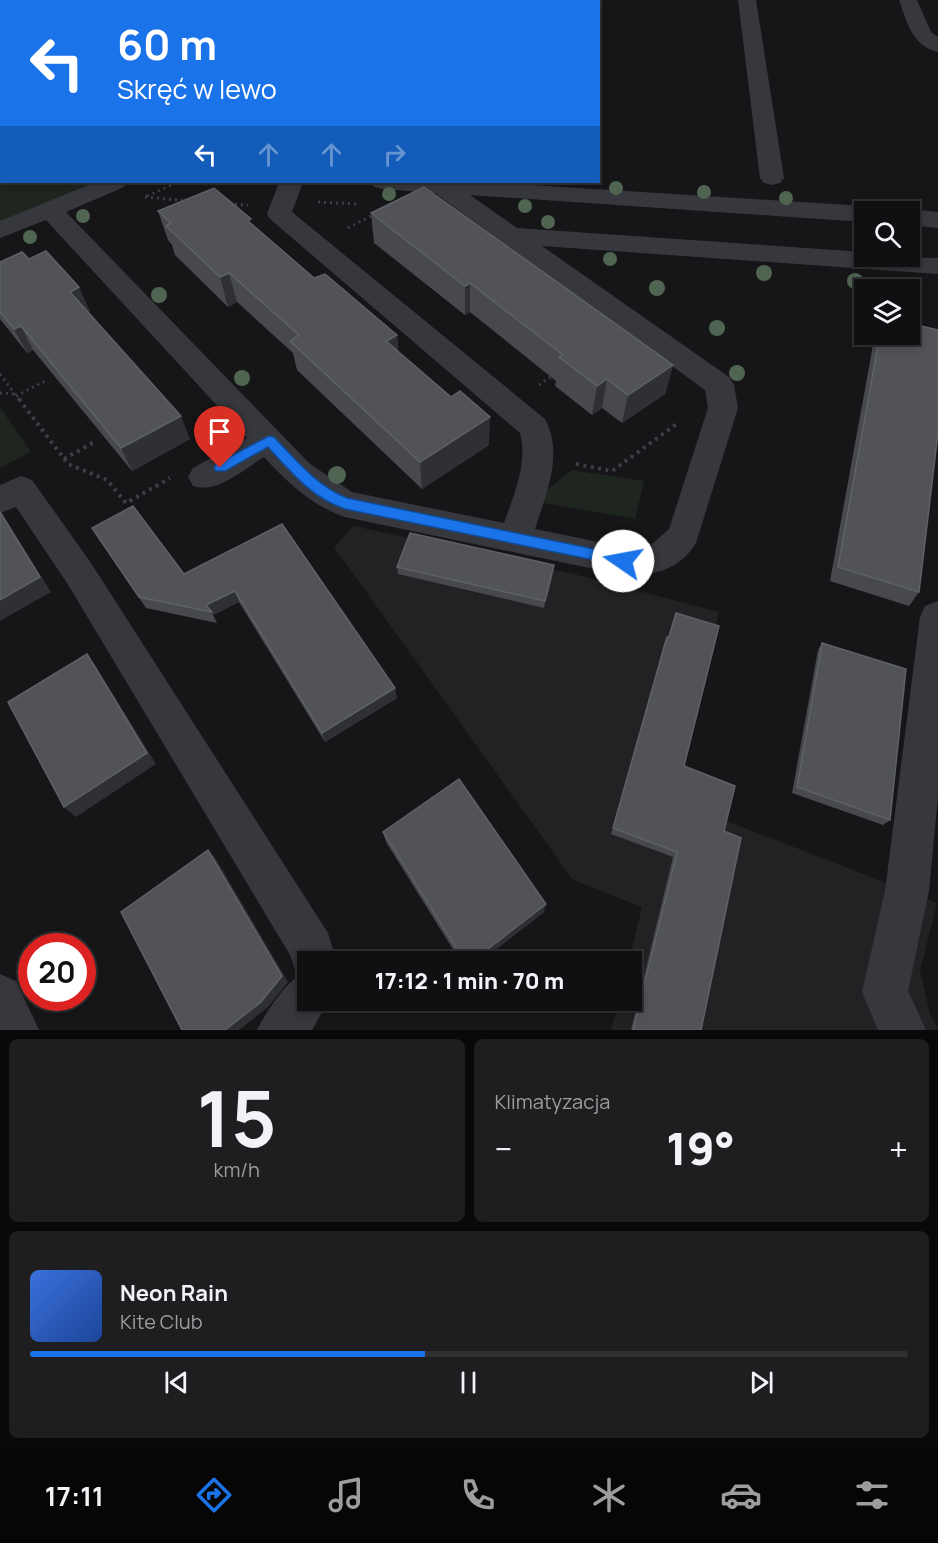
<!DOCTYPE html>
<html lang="pl">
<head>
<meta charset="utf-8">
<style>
	:root { --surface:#101012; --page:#1e1e20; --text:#f1f3f6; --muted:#9c9d9f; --line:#303032; --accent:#1a73e8 }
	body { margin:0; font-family:Manrope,sans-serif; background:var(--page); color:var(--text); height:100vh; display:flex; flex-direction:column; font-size:22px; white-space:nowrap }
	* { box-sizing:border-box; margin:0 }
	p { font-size:20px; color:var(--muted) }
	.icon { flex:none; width:33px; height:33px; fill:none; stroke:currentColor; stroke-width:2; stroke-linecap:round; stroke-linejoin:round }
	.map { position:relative; height:1030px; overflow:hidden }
	.details { display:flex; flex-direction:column; gap:9px; padding:9px; background:#09090a; flex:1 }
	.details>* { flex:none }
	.banner { position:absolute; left:0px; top:0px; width:600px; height:183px; box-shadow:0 3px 9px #0003,0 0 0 2px var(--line); background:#1a73e8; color:#fff; overflow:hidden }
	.tools { position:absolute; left:854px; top:201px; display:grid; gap:12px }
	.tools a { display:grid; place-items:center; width:66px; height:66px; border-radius:0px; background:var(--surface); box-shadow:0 3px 9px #0003,0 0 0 2px var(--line); font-size:30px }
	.speed { position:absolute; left:18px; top:933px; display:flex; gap:12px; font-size:30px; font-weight:700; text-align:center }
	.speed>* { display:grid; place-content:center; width:78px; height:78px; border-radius:50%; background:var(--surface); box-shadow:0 3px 9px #0003,0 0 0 2px var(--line); line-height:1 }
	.speed .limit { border:9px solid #d22; background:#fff; color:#111 }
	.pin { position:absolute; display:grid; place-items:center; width:51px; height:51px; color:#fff; margin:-62px -26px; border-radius:50% 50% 50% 0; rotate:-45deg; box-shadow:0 0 6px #0007 }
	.pin .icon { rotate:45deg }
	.me { position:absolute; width:66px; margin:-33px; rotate:282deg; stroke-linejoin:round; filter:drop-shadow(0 0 4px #0008) }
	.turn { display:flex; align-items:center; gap:21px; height:126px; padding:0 18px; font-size:27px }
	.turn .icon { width:78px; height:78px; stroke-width:2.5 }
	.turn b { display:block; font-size:42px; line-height:51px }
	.lanes { display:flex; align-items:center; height:57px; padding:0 18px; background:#0003; justify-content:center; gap:30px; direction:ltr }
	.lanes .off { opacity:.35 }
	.big { font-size:45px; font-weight:800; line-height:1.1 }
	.details .tile { flex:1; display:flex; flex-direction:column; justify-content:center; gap:9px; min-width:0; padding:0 21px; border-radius:9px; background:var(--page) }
	.details .dial { align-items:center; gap:0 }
	.dial b { font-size:78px; line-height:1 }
	.song { display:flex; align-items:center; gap:18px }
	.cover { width:72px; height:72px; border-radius:9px; background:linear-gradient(135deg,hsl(220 70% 55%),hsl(220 70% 35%)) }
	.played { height:6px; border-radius:3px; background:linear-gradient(90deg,var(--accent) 45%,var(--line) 45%) }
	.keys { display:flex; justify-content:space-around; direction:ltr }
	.heat { display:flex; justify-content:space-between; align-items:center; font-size:33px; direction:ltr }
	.details .tiles { flex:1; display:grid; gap:9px; grid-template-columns:1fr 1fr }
	.tile:last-child { grid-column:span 2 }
	.trip { position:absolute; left:297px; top:951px; width:345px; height:60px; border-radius:0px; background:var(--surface); box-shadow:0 3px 9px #0003,0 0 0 2px var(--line); font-weight:800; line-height:60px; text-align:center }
	.tabs { display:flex; height:96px; justify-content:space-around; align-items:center; background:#060607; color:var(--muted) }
	.tabs .icon { width:42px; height:42px }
	.tabs .active { color:var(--accent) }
	.tabs b { font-size:27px; color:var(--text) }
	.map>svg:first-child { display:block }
</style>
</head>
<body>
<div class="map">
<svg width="938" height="1030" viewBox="0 0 938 1030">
	<rect width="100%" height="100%" fill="#161618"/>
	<polygon fill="#222225" points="354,526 578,575 719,612 676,801 937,903 920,971 930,1014 938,1030 611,1030 619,1001 632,1000 632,962 629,961 642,907 573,880 334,547"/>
	<g fill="#1e261f">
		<polygon points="0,136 2,182 112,182 0,226"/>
		<polygon points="0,407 31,452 0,468"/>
		<polygon points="572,470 644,481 635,519 533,501"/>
	</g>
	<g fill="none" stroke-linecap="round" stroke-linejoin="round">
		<g stroke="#3d3f44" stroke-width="3" stroke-dasharray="2 4" stroke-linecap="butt">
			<polyline points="241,182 256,183"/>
			<polyline points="147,196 179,182"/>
			<polyline points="145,197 188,201"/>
			<polyline points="318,202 359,204"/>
			<polyline points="229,204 248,205"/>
			<polyline points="348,228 373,215"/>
			<polyline points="0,374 20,401"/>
			<polyline points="539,385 555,374"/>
			<polyline points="0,393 14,394"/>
			<polyline points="16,396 45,381"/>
		</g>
		<g stroke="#3d3f44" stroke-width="4" stroke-dasharray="3 4.5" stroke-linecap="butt">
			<polyline points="19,399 68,464 107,480 126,503 170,478"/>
			<polyline points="64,459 96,441"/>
			<polyline points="576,464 612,471 678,423"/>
		</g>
		<g fill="#37383d" fill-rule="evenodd">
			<polygon points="136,0 159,0 135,2"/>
			<polygon points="738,0 756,0 784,178 780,183 772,185 764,183 760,178"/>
			<path d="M899 0H917L931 32 938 37V52C912 46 907 22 899 0Z"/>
			<rect x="0" y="35" width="2" height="12"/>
			<path d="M96 182H128L124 187 66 212 310 464 352 492 504 523C514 495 528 462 520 433L270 219 267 214 279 182H303L292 212 545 419C564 454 546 494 535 529L623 547 651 545 669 529 708 408 705 390 435 193 382 189 374 187 370 182H484L864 206 875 212H864V222L470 195 517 228 864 252V256L938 258V274L542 246 729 377 734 385 738 408 696 543C680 570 653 576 623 575L345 517C312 506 287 482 264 457 244 469 217 494 193 486L188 477 193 468 247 438 46 220 0 238V221Z"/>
			<polygon points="909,209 938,212 938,228 909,225 909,212 901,212"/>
			<path d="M21 476 32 480 91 563 328 933 337 962H308V1000H329L312 1030H257C263 1017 285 983 298 977L290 955 67 583 16 507 0 513V485Z"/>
			<polygon points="938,601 938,797 929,891 908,991 926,1030 878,1030 862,992 885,891 920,617 925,606"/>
			<polygon points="0,974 16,981 39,1030 0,1030"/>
		</g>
	</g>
	<g fill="#506452">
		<circle cx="616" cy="188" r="7"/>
		<circle cx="704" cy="192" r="7"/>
		<circle cx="389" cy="194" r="7"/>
		<circle cx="786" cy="198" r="7"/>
		<circle cx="525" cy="206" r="7"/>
		<circle cx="83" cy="216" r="7"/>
		<circle cx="548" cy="222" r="7"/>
		<circle cx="30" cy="237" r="7"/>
		<circle cx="610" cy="259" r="7"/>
		<circle cx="764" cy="273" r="8"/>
		<circle cx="855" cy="281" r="8"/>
		<circle cx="657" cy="288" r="8"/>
		<circle cx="159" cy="295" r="8"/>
		<circle cx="717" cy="328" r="8"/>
		<circle cx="737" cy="373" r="8"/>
		<circle cx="242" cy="378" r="8"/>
		<circle cx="337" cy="475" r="9"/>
	</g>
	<g fill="#47494d">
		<polygon points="158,211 253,225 314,278 397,335 398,351 489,445 422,489 297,370 293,353 237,302 228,307 175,255 172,245 168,240"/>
		<polygon points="371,213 673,365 665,394 622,423 602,408 592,415 555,386 556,381 470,312 465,315 374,243"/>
		<polygon points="0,262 90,311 88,312 190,439 132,471 33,350 27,353 0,319"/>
		<polygon points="875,334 909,334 919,592 909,606 830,581"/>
		<polygon points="282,524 397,698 325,742 239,602 213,615 217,623 146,608 92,528 184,574"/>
		<polygon points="397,567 553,572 544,608 398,574"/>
		<polygon points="676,613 684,766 724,831 701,1030 631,1030 673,857 611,834 664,644 667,637 668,637"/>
		<polygon points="822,643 890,820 883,825 792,793 818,650"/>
		<polygon points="383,832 544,912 479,962 461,962 386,842"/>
	</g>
	<g fill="#2f3033">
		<polygon points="229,273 237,302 228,307 220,277"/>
		<polygon points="470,283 470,312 465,315 465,286"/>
		<polygon points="79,287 90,311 81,316 70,292"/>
		<polygon points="21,326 33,350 27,353 14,329"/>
		<polygon points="397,335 399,364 386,341"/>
		<polygon points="673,365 665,394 622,423 628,395"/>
		<polygon points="607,379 602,408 592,415 597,386"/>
		<polygon points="181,416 190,439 132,471 121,448"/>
		<polygon points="490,417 489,445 422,489 420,462"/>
		<polygon points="0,510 51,592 0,621"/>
		<polygon points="554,565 553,572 544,608 545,601"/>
		<polygon points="235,591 239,602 213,615 206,605"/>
		<polygon points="87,654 97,668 156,764 76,817 64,807"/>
		<polygon points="395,688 397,698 325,742 322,733"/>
		<polygon points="208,850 216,859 288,982 268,1007 239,1030 225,1030"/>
		<polygon points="546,904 544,912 479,962 471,962"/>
	</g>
	<g fill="#525359" stroke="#5f6168" stroke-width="1.5">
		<polygon points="424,187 673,365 628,395 607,379 597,386 559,357 563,355 470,283 465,286 371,213"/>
		<polygon points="214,188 251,219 248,221 314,278 325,274 397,335 386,341 451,397 460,391 490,417 420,462 290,341 299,335 229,273 220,277 166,226 171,223 158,211"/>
		<polygon points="46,251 79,287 70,292 181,416 121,448 21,326 14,329 0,312 0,262 22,252 29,259"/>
		<polygon points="909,323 938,330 938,433 919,592 838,567 880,334 909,334"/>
		<polygon points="133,506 184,574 282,524 395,688 322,733 235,591 206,605 212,612 139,597 92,528"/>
		<polygon points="0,512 40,577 0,600"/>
		<polygon points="410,533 554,565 545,601 397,567"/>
		<polygon points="676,613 719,626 684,766 735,786 724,831 741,838 701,1030 633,1030 677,852 613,828 667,637 669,637"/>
		<polygon points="822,643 906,669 890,820 797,787"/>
		<polygon points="87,654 147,753 64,807 8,702"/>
		<polygon points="459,779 546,904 471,962 465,962 383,832"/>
		<polygon points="208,850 282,976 261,1002 225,1030 182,1030 121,912"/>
	</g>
	<path fill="#1a73e8" stroke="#114b97" stroke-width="1.5" d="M269 436 274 437C296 460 317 486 347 498L623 555 628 556 630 561 628 565 623 566 345 509C312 498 291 472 268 447L225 471H216L214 468 216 464Z"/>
</svg>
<div class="tools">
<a><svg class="icon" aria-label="search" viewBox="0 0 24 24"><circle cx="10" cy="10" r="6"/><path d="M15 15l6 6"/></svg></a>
<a><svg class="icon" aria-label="layers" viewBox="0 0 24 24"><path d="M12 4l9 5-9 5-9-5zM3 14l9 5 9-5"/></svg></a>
</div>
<div class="speed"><div class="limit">20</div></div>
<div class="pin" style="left:220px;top:468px;background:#d93025"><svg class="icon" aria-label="arrive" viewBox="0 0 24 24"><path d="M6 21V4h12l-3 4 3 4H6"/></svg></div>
<svg class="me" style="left:623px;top:561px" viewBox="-20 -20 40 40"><circle r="19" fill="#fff"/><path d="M0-13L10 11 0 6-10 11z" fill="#1a73e8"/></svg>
<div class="trip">17:12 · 1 min · 70 m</div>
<div class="banner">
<div class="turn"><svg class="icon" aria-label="left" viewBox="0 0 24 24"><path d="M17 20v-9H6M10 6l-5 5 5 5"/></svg><div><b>60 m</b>Skręć w lewo</div></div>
<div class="lanes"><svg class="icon" aria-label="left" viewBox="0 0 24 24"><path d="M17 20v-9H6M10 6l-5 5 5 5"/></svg><svg class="icon off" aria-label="ahead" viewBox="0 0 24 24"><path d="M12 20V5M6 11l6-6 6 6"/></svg><svg class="icon off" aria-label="ahead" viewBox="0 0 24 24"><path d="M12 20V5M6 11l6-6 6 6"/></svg><svg class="icon off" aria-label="right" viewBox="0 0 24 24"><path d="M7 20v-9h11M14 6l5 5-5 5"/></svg></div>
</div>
</div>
<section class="details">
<div class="tiles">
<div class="tile dial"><b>15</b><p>km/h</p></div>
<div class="tile"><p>Klimatyzacja</p>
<div class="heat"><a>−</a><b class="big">19°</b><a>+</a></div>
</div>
<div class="tile">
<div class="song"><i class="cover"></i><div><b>Neon Rain</b><p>Kite Club</p></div></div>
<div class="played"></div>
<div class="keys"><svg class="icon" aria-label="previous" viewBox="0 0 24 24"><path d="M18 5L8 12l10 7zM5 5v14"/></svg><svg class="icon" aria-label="pause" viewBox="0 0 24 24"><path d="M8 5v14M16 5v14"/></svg><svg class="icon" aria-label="next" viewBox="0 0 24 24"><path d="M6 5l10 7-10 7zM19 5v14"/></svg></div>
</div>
</div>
</section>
<nav class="tabs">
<b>17:11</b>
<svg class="icon active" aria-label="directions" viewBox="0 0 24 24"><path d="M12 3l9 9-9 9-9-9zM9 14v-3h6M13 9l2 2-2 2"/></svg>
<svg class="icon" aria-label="music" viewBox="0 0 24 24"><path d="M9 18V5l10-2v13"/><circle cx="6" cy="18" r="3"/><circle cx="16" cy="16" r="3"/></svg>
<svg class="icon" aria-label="phone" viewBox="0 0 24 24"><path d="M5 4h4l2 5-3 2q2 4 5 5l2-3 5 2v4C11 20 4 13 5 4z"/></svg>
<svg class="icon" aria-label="climate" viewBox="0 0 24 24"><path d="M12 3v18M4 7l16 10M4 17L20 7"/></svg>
<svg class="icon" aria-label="car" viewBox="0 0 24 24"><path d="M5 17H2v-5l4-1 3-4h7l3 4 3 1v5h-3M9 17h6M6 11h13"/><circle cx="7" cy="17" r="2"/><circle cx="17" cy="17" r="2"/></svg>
<svg class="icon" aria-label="filters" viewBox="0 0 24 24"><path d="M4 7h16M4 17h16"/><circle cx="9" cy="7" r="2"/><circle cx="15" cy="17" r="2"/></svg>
</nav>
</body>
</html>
